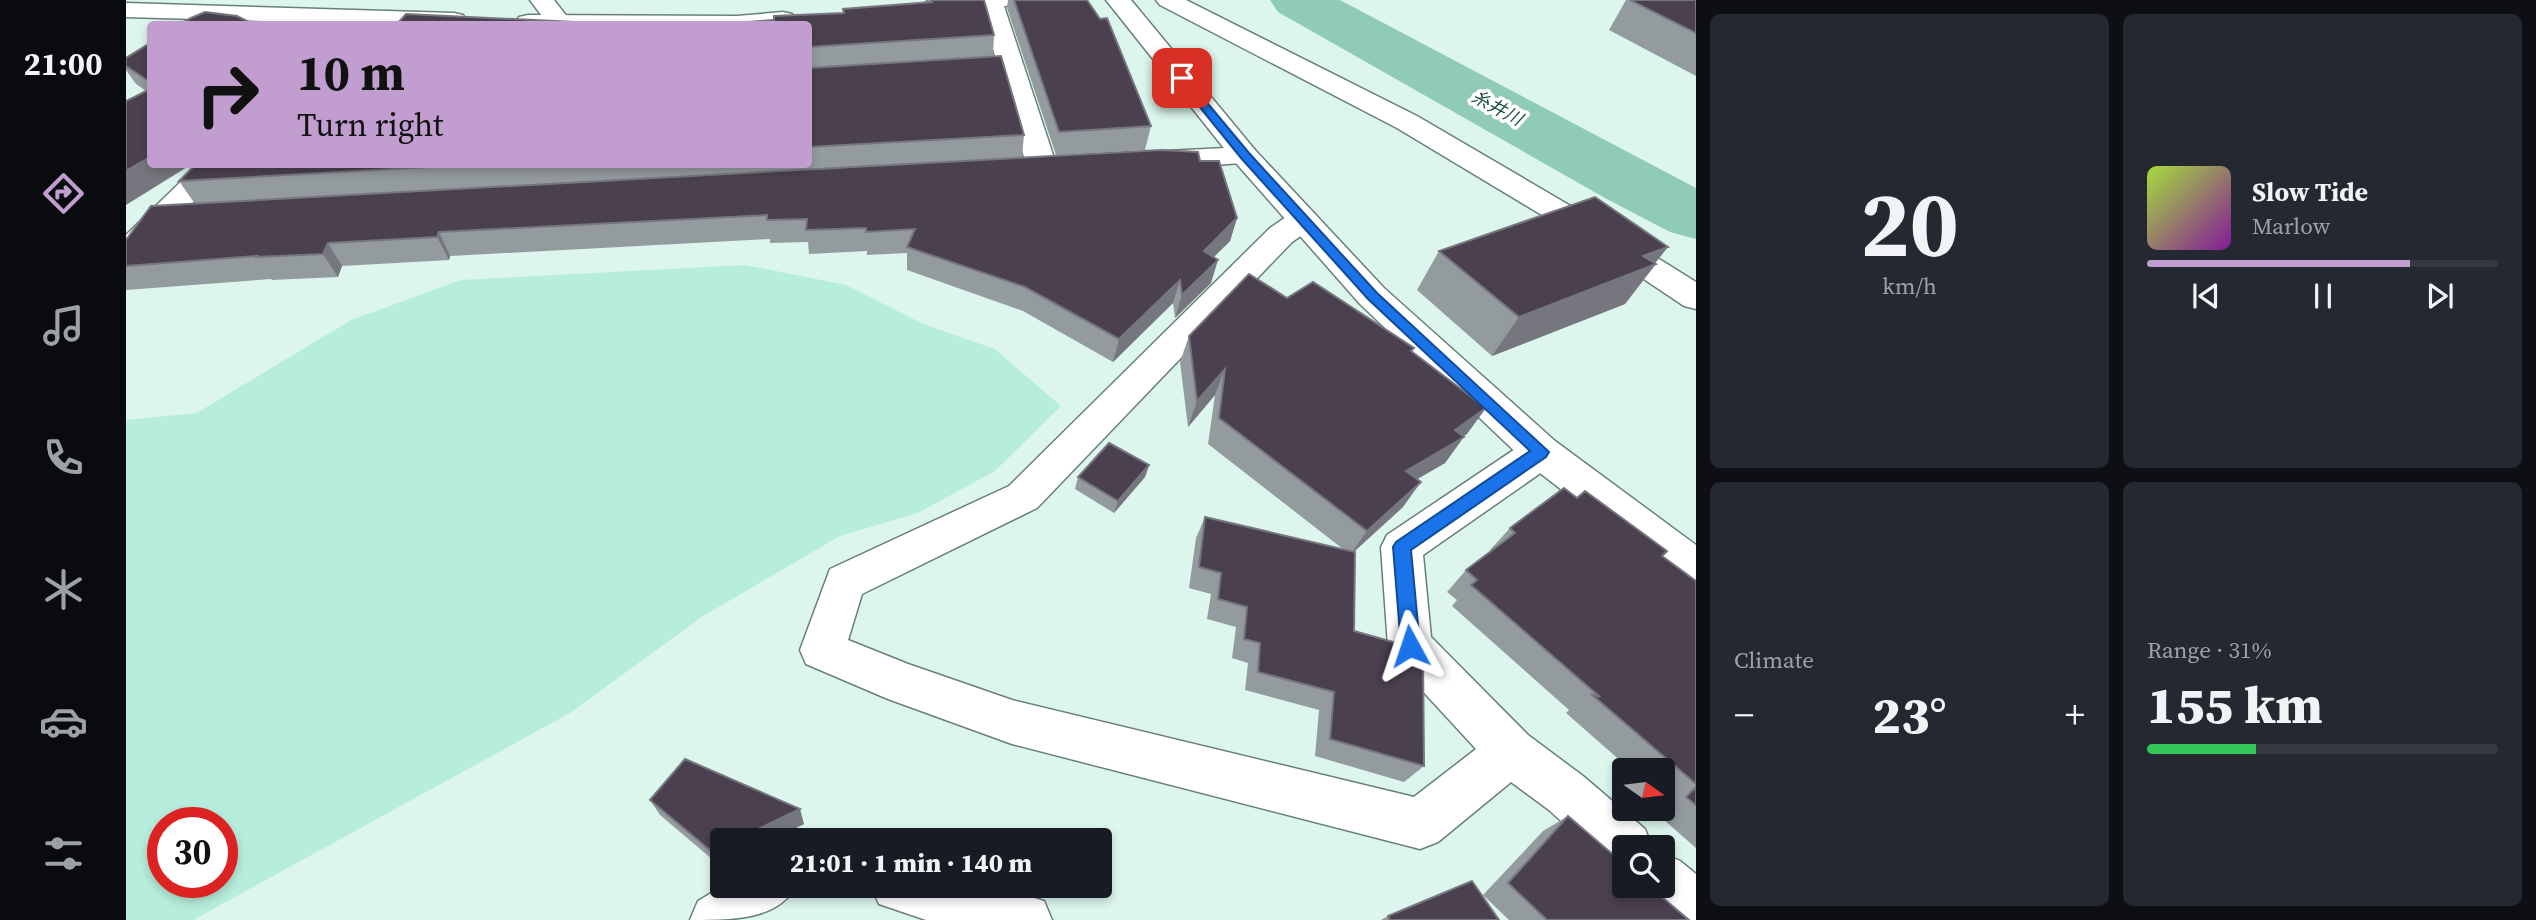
<!DOCTYPE html>
<html lang="en">
<head>
<meta charset="utf-8">
<style>
	:root { --surface:#171b24; --page:#242831; --text:#f1f3f6; --muted:#9ea1a6; --line:#363941; --accent:#c19dd0 }
	body { margin:0; font-family:"Source Serif 4","Noto Sans JP",serif; background:var(--page); color:var(--text); height:100vh; display:flex; flex-direction:column; font-size:26px; white-space:nowrap }
	* { box-sizing:border-box; margin:0 }
	p { font-size:23px; color:var(--muted) }
	.icon { flex:none; width:38px; height:38px; fill:none; stroke:currentColor; stroke-width:2; stroke-linecap:round; stroke-linejoin:round }
	.map { position:relative; flex:1; overflow:hidden }
	.drawer { display:flex; flex-direction:column; gap:14px; padding:14px; background:#0d0f14; width:840px }
	.drawer>* { flex:none }
	.guide { position:absolute; left:21px; top:21px; width:665px; height:147px; border-radius:7px; box-shadow:0 4px 10px #0003; background:#c19dd0; color:#111; overflow:hidden }
	.needle { width:46px; rotate:104deg }
	.fabs { position:absolute; left:1486px; top:758px; display:grid; gap:14px }
	.fabs a { display:grid; place-items:center; width:63px; height:63px; border-radius:7px; background:var(--surface); box-shadow:0 4px 10px #0003; font-size:35px }
	.speed { position:absolute; left:21px; top:807px; display:flex; gap:14px; font-size:35px; font-weight:700; text-align:center }
	.speed>* { display:grid; place-content:center; width:91px; height:91px; border-radius:50%; background:var(--surface); box-shadow:0 4px 10px #0003; line-height:1 }
	.speed .limit { border:10px solid #d22; background:#fff; color:#111 }
	.pin { position:absolute; display:grid; place-items:center; width:60px; height:60px; color:#fff; margin:-30px; border-radius:14px; box-shadow:0 4px 10px #0006 }
	.me { position:absolute; width:77px; margin:-38px; rotate:355deg; stroke-linejoin:round; filter:drop-shadow(0 0 5px #0008) }
	.turn { display:flex; align-items:center; gap:24px; height:147px; padding:0 35px; font-size:32px }
	.turn .icon { width:91px; height:91px; stroke-width:2.5 }
	.turn b { display:block; font-size:49px; line-height:60px }
	.big { font-size:52px; font-weight:800; line-height:1.1 }
	.drawer .card { flex:1; display:flex; flex-direction:column; justify-content:center; gap:10px; min-width:0; padding:0 24px; border-radius:10px; background:var(--page) }
	.drawer .dial { align-items:center; gap:0 }
	.dial b { font-size:91px; line-height:1 }
	.song { display:flex; align-items:center; gap:21px }
	.cover { width:84px; height:84px; border-radius:10px; background:linear-gradient(135deg,hsl(80 70% 55%),hsl(290 70% 35%)) }
	.played { height:7px; border-radius:4px; background:linear-gradient(90deg,var(--accent) 75%,var(--line) 75%) }
	.keys { display:flex; justify-content:space-around; direction:ltr }
	.heat { display:flex; justify-content:space-between; align-items:center; font-size:38px; direction:ltr }
	.charge { height:10px; border-radius:5px; background:linear-gradient(90deg,#34c759 31%,var(--line) 0) }
	.drawer .tiles { flex:1; display:grid; gap:14px; grid-template-columns:repeat(2,1fr) }
	.trip { position:absolute; left:584px; top:828px; width:402px; height:70px; border-radius:7px; background:var(--surface); box-shadow:0 4px 10px #0003; font-weight:800; line-height:70px; text-align:center }
	main { display:flex; flex:1; min-height:0 }
	.menu { display:flex; flex-direction:column; width:126px; justify-content:space-around; align-items:center; background:#090b0e; color:var(--muted) }
	.menu .icon { width:49px; height:49px }
	.menu .active { color:var(--accent) }
	.menu b { font-size:32px; color:var(--text) }
	.map>svg:first-child { display:block }
</style>
</head>
<body>
<main>
<nav class="menu">
<b>21:00</b>
<svg class="icon active" aria-label="directions" viewBox="0 0 24 24"><path d="M12 3l9 9-9 9-9-9zM9 14v-3h6M13 9l2 2-2 2"/></svg>
<svg class="icon" aria-label="music" viewBox="0 0 24 24"><path d="M9 18V5l10-2v13"/><circle cx="6" cy="18" r="3"/><circle cx="16" cy="16" r="3"/></svg>
<svg class="icon" aria-label="phone" viewBox="0 0 24 24"><path d="M5 4h4l2 5-3 2q2 4 5 5l2-3 5 2v4C11 20 4 13 5 4z"/></svg>
<svg class="icon" aria-label="climate" viewBox="0 0 24 24"><path d="M12 3v18M4 7l16 10M4 17L20 7"/></svg>
<svg class="icon" aria-label="car" viewBox="0 0 24 24"><path d="M5 17H2v-5l4-1 3-4h7l3 4 3 1v5h-3M9 17h6M6 11h13"/><circle cx="7" cy="17" r="2"/><circle cx="17" cy="17" r="2"/></svg>
<svg class="icon" aria-label="filters" viewBox="0 0 24 24"><path d="M4 7h16M4 17h16"/><circle cx="9" cy="7" r="2"/><circle cx="15" cy="17" r="2"/></svg>
</nav>
<div class="map">
<svg width="1570" height="920" viewBox="0 0 1570 920">
	<rect width="100%" height="100%" fill="#dcf6ed"/>
	<path fill="#b7eddc" fill-rule="evenodd" d="M619 265 720 285 797 324 869 349 935 406 869 471 792 513 714 536 577 616 444 713 67 920H0V420L71 413 225 320 335 280ZM37 822H96V882H37Z"/>
	<g fill="none" stroke-linecap="round" stroke-linejoin="round">
		<polygon fill="#90cbb9" fill-rule="evenodd" points="1144,0 1214,0 1570,188 1570,239 1544,232 1479,198 1152,12"/>
		<defs>
			<g id="minor">
				<polygon points="404,0 428,0 446,23 422,24"/>
				<polygon points="876,0 931,167 926,173 916,176 906,173 901,167 874,75 825,78 816,76 812,70 816,64 870,59 853,1"/>
				<polygon points="1030,0 1060,0 1291,116 1501,239 1570,282 1570,309 1558,306 1479,253 1271,128 1034,5"/>
				<polygon points="1119,147 1129,150 1133,156 1129,162 1021,170 1011,167 1007,161 1011,155 1021,152"/>
				<polygon points="73,164 104,164 11,261 0,264 0,235"/>
				<polygon points="1177,210 1188,213 1192,220 1188,227 1166,242 911,508 736,594 722,640 782,664 886,700 1288,797 1350,749 1268,660 1262,646 1255,547 1261,535 1401,441 1415,437 1429,441 1434,452 1429,463 1297,555 1305,637 1402,735 1457,776 1519,829 1526,847 1498,847 1498,871 1483,865 1423,810 1385,782 1312,842 1294,849 886,744 762,699 680,664 674,650 704,569 883,486 1144,228 1166,213"/>
				<polygon points="1536,853 1554,861 1570,874 1570,920 1543,920 1518,897 1513,886 1536,886"/>
				<path d="M597 886H670C651 920 608 920 564 920L572 901Z"/>
				<polygon points="745,886 869,886 918,901 926,920 800,920 753,904"/>
			</g>
			<g id="tertiary">
				<polygon points="803,0 887,0 883,5 875,7 808,13 800,11 796,6"/>
				<polygon points="980,0 1005,0 1129,150 1258,288 1429,441 1570,545 1570,587 1555,582 1401,463 1234,304 1109,162"/>
				<polygon points="0,3 328,13 337,15 340,20 337,24 236,24 0,17"/>
				<polygon points="657,12 666,14 669,19 666,24 391,24 390,22 393,17 402,15 611,16"/>
			</g>
		</defs>
		<use href="#minor" stroke="#698079" stroke-width="3"/>
		<use href="#tertiary" stroke="#698079" stroke-width="3"/>
		<use href="#minor" fill="#fff" fill-rule="evenodd"/>
		<use href="#tertiary" fill="#fff" fill-rule="evenodd"/>
	</g>
	<g fill="#949b9e">
		<polygon points="802,0 858,0 868,35 867,56 898,135 896,157 1074,161 1111,218 1104,241 1088,257 1085,283 1049,318 1047,303 987,362 897,311 781,270 781,253 741,255 741,251 683,254 682,242 644,243 644,239 324,256 323,260 216,266 212,277 146,280 145,279 0,290 0,240 69,204 53,181 70,164 682,164 682,24 598,24 718,13 717,9 802,2"/>
		<polygon points="882,0 961,0 1025,126 1019,150 930,155 881,8"/>
		<polygon points="1500,0 1570,0 1570,76 1483,30"/>
		<polygon points="24,43 24,164 20,91 10,84 0,70 0,58"/>
		<polygon points="1313,251 1529,263 1499,304 1366,356 1291,290"/>
		<polygon points="1161,298 1288,348 1286,352 1341,434 1338,436 1319,463 1291,479 1277,507 1228,552 1228,631 1298,766 1278,782 1189,756 1193,710 1119,690 1122,663 1106,658 1110,627 1081,619 1085,594 1063,588 1070,538 1079,517 1217,549 1082,444 1089,395 1062,427 1054,362 1063,336"/>
		<polygon points="1023,465 1019,477 988,513 949,489 952,477"/>
		<polygon points="1384,528 1536,556 1570,581 1570,848 1530,813 1534,808 1536,808 1536,806 1541,801 1536,798 1536,770 1505,770 1440,713 1443,710 1326,606 1331,600 1321,592 1340,570 1365,551 1364,550"/>
		<polygon points="524,800 678,824 645,840 597,840 597,863 593,865 534,815"/>
		<polygon points="1442,816 1563,920 1383,920 1357,895 1417,831"/>
		<polygon points="1262,916 1373,920 1255,920"/>
	</g>
	<g fill="#76777e">
		<polygon points="24,157 24,164 66,164 0,205 0,171"/>
		<polygon points="1111,218 1104,241 1070,274 1078,251"/>
		<polygon points="313,232 324,256 323,260 311,237"/>
		<polygon points="202,243 216,266 212,277 197,254"/>
		<polygon points="1542,247 1527,266 1530,264 1499,304 1366,356 1393,317 1517,256"/>
		<polygon points="1092,260 1085,283 1049,318 1056,295"/>
		<polygon points="1054,280 1047,303 987,362 993,339"/>
		<polygon points="1099,369 1089,395 1062,427 1071,401"/>
		<polygon points="1360,408 1341,434 1332,440 1338,437 1319,463 1262,496 1280,471 1329,430"/>
		<polygon points="1023,465 1019,477 988,513 992,501"/>
		<polygon points="1295,482 1277,507 1224,555 1241,531"/>
		<polygon points="674,809 678,824 645,840 609,840"/>
		<polygon points="597,846 597,863 593,865 585,851"/>
	</g>
	<g fill="#4b404f" stroke="#76777e" stroke-width="2">
		<polygon points="805,0 858,0 868,35 682,47 682,24 513,24 598,24 648,20 648,16 718,13 717,9 806,2"/>
		<polygon points="888,0 961,0 974,19 981,18 1025,126 933,132"/>
		<polygon points="1504,0 1570,0 1570,33"/>
		<polygon points="79,12 111,16 127,24 54,24 65,18"/>
		<polygon points="280,14 490,24 271,24"/>
		<polygon points="24,43 24,82 0,66 0,58"/>
		<polygon points="875,56 898,135 682,147 682,68"/>
		<polygon points="24,89 24,157 0,171 0,101"/>
		<polygon points="1035,150 1072,152 1074,161 1093,161 1111,218 1078,251 1092,260 1056,295 1054,280 993,339 899,287 781,247 789,229 740,232 740,228 680,230 681,219 641,220 641,215 313,232 311,237 202,243 197,254 130,257 131,256 0,266 0,240 25,206"/>
		<polygon points="70,164 358,164 53,181"/>
		<polygon points="1469,197 1542,247 1517,256 1530,264 1393,317 1313,251"/>
		<polygon points="1123,274 1161,298 1187,282 1288,348 1285,351 1360,408 1329,430 1338,437 1280,471 1295,482 1241,531 1093,418 1099,369 1071,401 1063,336"/>
		<polygon points="983,443 1023,465 992,501 952,477"/>
		<polygon points="1438,488 1451,498 1459,491 1541,551 1536,556 1570,581 1570,784 1465,694 1474,697 1345,585 1351,580 1340,570 1389,533 1384,528"/>
		<polygon points="1079,517 1229,552 1228,631 1288,648 1297,657 1298,766 1204,739 1208,692 1132,672 1134,643 1118,639 1121,607 1092,599 1095,573 1073,567"/>
		<polygon points="559,759 674,809 609,840 597,840 597,846 585,851 524,800"/>
		<polygon points="1570,787 1570,805 1560,797"/>
		<polygon points="1442,816 1498,864 1498,886 1523,886 1563,920 1421,920 1382,883"/>
		<polygon points="1346,881 1373,920 1264,920 1262,916"/>
	</g>
	<polygon fill="#1a73e8" stroke="#114b97" stroke-width="2" points="1056,75 1059,76 1123,153 1251,293 1423,452 1420,457 1285,550 1294,646 1291,652 1284,655 1278,652 1275,646 1267,547 1270,542 1404,451 1242,299 1115,158 1052,80 1050,78"/>
	<g text-anchor="middle" stroke-width="7" stroke-linejoin="round" paint-order="stroke">
		<g font-size="18" font-style="italic" fill="#205144" stroke="#fff">
			<text transform="translate(1371 108) rotate(28)" y="6">糸井川</text>
		</g>
	</g>
</svg>
<div class="fabs">
<a><svg class="needle" viewBox="-14 -14 28 28"><path d="M0-13l5 13h-10z" fill="#e53935"/><path d="M0 13l5-13h-10z" fill="#9ea1a6"/></svg></a>
<a><svg class="icon" aria-label="search" viewBox="0 0 24 24"><circle cx="10" cy="10" r="6"/><path d="M15 15l6 6"/></svg></a>
</div>
<div class="speed"><div class="limit">30</div></div>
<div class="pin" style="left:1056px;top:78px;background:#d93025"><svg class="icon" aria-label="arrive" viewBox="0 0 24 24"><path d="M6 21V4h12l-3 4 3 4H6"/></svg></div>
<svg class="me" style="left:1284px;top:646px" viewBox="-20 -20 40 40"><path d="M0-17L14 15 0 8-14 15z" fill="#1a73e8" stroke="#fff" stroke-width="4"/></svg>
<div class="trip">21:01 · 1 min · 140 m</div>
<div class="guide">
<div class="turn"><svg class="icon" aria-label="right" viewBox="0 0 24 24"><path d="M7 20v-9h11M14 6l5 5-5 5"/></svg><div><b>10 m</b>Turn right</div></div>
</div>
</div>
<section class="drawer">
<div class="tiles">
<div class="card dial"><b>20</b><p>km/h</p></div>
<div class="card">
<div class="song"><i class="cover"></i><div><b>Slow Tide</b><p>Marlow</p></div></div>
<div class="played"></div>
<div class="keys"><svg class="icon" aria-label="previous" viewBox="0 0 24 24"><path d="M18 5L8 12l10 7zM5 5v14"/></svg><svg class="icon" aria-label="pause" viewBox="0 0 24 24"><path d="M8 5v14M16 5v14"/></svg><svg class="icon" aria-label="next" viewBox="0 0 24 24"><path d="M6 5l10 7-10 7zM19 5v14"/></svg></div>
</div>
<div class="card"><p>Climate</p>
<div class="heat"><a>−</a><b class="big">23°</b><a>+</a></div>
</div>
<div class="card"><p>Range · 31%</p><b class="big">155 km</b><div class="charge"></div></div>
</div>
</section>
</main>
</body>
</html>
